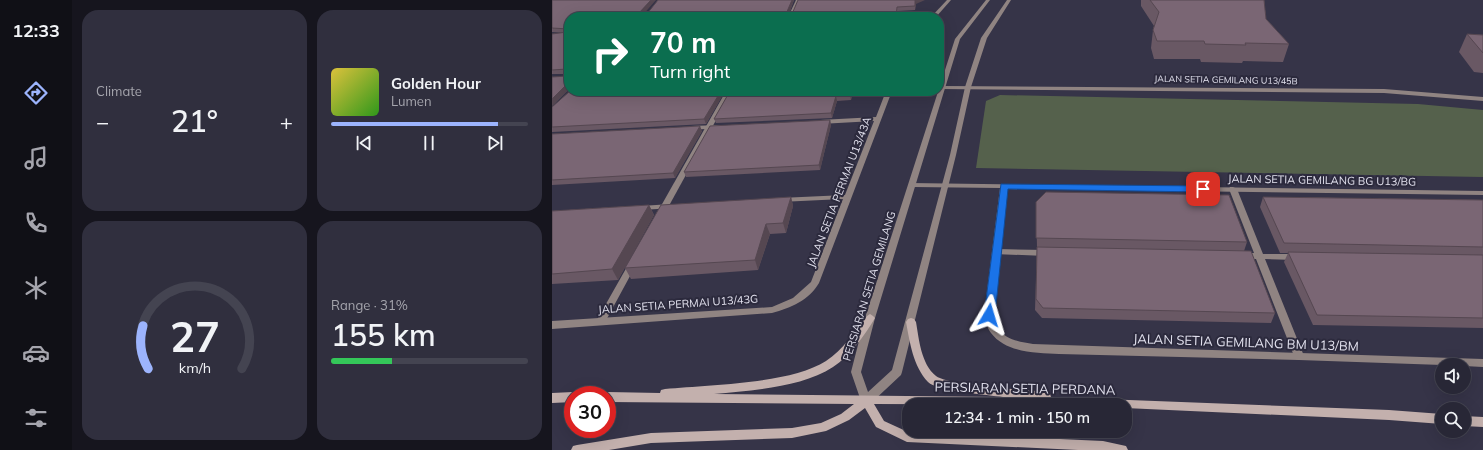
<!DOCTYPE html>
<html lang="en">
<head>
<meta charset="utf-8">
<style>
	:root { --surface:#282736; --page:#302f3e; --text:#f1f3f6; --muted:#a5a5ad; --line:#444451; --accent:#9cb4fd }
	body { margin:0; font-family:Mulish,sans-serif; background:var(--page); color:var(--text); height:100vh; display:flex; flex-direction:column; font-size:15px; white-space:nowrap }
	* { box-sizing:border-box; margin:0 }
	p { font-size:13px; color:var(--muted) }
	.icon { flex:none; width:22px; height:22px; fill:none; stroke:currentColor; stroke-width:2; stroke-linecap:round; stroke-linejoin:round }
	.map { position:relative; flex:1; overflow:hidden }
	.drawer { display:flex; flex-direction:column; gap:10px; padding:10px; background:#16151e; width:480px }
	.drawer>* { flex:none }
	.hud { position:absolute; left:12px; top:12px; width:380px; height:84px; border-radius:16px; box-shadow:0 4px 16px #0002,0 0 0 1px var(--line); background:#0b6e4f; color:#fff; overflow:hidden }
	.tools { position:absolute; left:883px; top:358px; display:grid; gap:8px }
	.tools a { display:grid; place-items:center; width:36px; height:36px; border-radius:50%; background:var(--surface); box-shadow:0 4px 16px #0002,0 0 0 1px var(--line); font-size:20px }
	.speed { position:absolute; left:12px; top:386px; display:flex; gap:8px; font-size:20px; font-weight:700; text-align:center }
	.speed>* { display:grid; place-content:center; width:52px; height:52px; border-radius:50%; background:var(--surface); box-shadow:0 4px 16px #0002,0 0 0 1px var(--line); line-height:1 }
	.speed .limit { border:6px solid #d22; background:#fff; color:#111 }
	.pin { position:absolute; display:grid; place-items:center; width:34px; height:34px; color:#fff; margin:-17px; border-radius:8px; box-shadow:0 2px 6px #0006 }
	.me { position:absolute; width:44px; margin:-22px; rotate:7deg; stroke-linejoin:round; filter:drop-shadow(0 0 3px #0008) }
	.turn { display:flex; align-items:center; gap:14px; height:84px; padding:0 20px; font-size:18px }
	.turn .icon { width:52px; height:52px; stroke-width:2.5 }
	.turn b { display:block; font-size:28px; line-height:34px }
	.big { font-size:30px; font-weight:600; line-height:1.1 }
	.drawer .tile { flex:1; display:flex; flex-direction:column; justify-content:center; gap:6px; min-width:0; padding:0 14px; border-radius:16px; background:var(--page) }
	.drawer .dial { align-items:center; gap:0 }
	.dial svg { height:104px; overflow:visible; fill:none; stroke:var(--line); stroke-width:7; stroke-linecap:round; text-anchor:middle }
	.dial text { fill:var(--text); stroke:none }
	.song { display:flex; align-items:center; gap:12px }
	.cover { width:48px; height:48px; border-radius:6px; background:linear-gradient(135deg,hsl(50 70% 55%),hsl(110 70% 35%)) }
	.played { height:4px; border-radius:2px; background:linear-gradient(90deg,var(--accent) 85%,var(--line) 85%) }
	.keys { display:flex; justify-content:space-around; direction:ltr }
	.heat { display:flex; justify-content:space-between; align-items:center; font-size:22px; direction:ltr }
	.charge { height:6px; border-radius:3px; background:linear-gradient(90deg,#34c759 31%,var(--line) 0) }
	.drawer .tiles { flex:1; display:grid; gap:10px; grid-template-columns:repeat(2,1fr) }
	.trip { position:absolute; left:350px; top:398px; width:230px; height:40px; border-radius:16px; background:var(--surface); box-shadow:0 4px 16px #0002,0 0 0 1px var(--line); font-weight:600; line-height:40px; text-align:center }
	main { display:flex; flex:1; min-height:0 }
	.menu { display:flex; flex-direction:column; width:72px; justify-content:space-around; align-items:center; background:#101016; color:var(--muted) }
	.menu .icon { width:28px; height:28px }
	.menu .selected { color:var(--accent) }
	.menu b { font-size:18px; color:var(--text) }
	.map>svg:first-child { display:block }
</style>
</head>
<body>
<main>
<nav class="menu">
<b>12:33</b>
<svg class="icon selected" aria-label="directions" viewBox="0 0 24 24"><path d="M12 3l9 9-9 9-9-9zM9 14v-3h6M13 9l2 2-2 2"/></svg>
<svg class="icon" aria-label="music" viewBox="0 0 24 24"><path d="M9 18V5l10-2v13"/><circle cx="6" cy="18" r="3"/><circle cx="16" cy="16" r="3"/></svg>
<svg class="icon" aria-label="phone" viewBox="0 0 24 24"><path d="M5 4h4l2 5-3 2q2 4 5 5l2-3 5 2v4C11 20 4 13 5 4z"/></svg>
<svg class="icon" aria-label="climate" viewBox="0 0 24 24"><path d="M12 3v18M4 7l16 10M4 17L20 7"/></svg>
<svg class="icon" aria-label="car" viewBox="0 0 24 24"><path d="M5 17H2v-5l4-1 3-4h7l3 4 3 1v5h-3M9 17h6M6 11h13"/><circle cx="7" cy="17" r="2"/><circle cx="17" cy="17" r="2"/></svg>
<svg class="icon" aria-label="filters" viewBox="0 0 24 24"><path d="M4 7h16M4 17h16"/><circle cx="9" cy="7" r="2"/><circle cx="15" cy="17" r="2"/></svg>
</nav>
<section class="drawer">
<div class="tiles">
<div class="tile"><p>Climate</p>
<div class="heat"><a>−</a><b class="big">21°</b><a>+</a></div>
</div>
<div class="tile">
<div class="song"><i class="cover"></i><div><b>Golden Hour</b><p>Lumen</p></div></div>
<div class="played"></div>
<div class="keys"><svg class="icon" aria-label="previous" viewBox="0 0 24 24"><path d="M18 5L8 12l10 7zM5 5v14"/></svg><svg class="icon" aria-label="pause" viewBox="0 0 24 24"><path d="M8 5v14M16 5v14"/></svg><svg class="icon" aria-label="next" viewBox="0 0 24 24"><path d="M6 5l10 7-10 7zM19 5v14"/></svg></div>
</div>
<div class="tile dial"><svg viewBox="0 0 100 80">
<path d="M14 69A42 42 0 1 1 86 69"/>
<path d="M14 69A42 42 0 0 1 10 36" stroke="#9cb4fd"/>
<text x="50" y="56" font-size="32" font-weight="700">27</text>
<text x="50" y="72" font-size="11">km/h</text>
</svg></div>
<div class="tile"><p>Range · 31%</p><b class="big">155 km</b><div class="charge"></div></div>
</div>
</section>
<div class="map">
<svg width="931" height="450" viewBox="0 0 931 450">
	<rect width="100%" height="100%" fill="#363448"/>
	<polygon fill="#55614c" points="448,95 866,104 931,110 931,177 424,168 434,101"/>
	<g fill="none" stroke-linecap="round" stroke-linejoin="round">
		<g fill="#908482" fill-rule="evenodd">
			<polygon points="244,0 248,0 240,17 236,17"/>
			<polygon points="174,91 180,91 113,213 109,215 106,215 105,213"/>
			<polygon points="678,187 681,187 685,189 711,254 744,254 748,257 744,260 713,259 752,356 751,359 747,360 743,359 742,356 704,259 690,259 686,256 690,253 702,253 677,189"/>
			<polygon points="445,249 494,250 498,253 494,256 442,254 441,252"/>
			<polygon points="80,262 83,263 84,265 52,324 49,325 46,324 44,321 46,318 76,265 77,263"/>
		</g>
		<g fill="#908482" fill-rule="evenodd">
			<polygon points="395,0 399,0 384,17 379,17"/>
			<polygon points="391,86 832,89 931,97 931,101 832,93 389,89 389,87"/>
			<path d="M334 91H340L267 283C257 300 239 308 220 313L0 329V321L220 307 241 298 259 282 291 199 228 202 224 200 228 198 293 195 322 121 268 124 265 122 268 120 324 117Z"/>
			<polygon points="168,125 170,126 170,128 138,130 135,128 138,126"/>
			<path d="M358 183 931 191V195L455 189 442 315C443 319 444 324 446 328 453 340 469 342 481 344L931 359V367L912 366V365H890L747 360 507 354C485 353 454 353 439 333 435 328 434 321 432 315L448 188 361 187 357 185Z"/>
			<polygon points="119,204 123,206 122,208 89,210 85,208 89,206"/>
		</g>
		<polygon fill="#908482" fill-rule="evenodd" points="434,0 438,0 408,39 323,318 309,372 316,392 340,370 398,155 413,87 429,38 455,0 459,0 435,38 419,87 404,155 350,372 349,375 318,404 314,406 310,404 309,401 299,372 313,318 403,39"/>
		<g fill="#c3b0ad" fill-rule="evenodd">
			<path d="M318 314 321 316 323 318C313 335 298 356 281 367 249 388 199 390 162 394L451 397C437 395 385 391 376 382 361 366 358 343 354 322L356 319 359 318 362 319 364 322C367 339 369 364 384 376 395 385 475 390 494 392L498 394 499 397 837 410 890 414V424L837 420 573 408V405L322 404 332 421 356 432 551 441 574 446 576 450H526L355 442 324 427 313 408 297 420 274 431 240 438 99 443 57 450H19L21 446 25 445 99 433 240 428 269 423 289 414 302 404 55 402V395H51L55 392 108 393 109 390 113 389C157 385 238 384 274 361 291 350 303 331 315 316Z"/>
			<polygon points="21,392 25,395 21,395 21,402 0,403 0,393"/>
			<polygon points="912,416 931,417 931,427 912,426"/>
		</g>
	</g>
	<g fill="#695864">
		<polygon points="0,0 94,15 242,0 237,14 364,4 363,10 346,11 345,17 17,17 17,90 16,90 0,106 16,74 0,74 0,34 13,33 0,32"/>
		<polygon points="589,0 712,0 714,19 737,44 731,62 691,61 690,63 649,62 648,59 602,59 599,48 601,30 602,26 589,6"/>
		<polygon points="915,34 931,35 931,73 922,72 907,52"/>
		<polygon points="173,91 154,124 0,132 0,107"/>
		<polygon points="178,91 301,91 299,100 285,101 280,118 164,123 162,119"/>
		<polygon points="278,120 279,125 268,170 134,177 132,172"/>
		<polygon points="150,131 123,178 0,185 0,134"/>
		<polygon points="239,197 241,206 234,233 218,234 206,270 79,279 73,268"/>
		<polygon points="711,197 931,200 931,328 761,325 732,262 736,253 728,253 708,207"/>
		<polygon points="484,202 695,242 692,251 723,313 719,323 490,318 483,310 485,248"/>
		<polygon points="97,205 102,215 66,280 0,284 0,211"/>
	</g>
	<g fill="#554751">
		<polygon points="99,0 104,0 89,17 87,13"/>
		<polygon points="240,0 242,0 236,17 234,14"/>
		<polygon points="363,0 373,0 364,4 363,10"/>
		<polygon points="14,85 16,90 0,106 0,99"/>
		<polygon points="169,91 173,91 154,124 152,119"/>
		<polygon points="299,91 301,91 299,100 298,95"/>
		<polygon points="284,96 285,101 280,118 279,113"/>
		<polygon points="278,120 279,125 268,170 267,165"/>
		<polygon points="148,126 150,131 123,178 121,173"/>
		<polygon points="239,197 241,206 234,233 231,223"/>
		<polygon points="97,205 102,215 66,280 60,269"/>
		<polygon points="214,224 218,234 206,270 203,260"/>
	</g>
	<g fill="#7a6674" stroke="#554751">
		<polygon points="0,0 99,0 87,13 94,15 106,0 240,0 234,14 240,14 246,0 363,0 363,6 345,7 344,17 17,17 17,85 14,85 0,99 0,77 15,76 16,71 15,69 0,70 0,34 15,32 17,29 0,28"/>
		<polygon points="598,0 712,0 714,19 737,44 693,43 694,45 653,44 652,41 605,41 601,30 607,12"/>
		<polygon points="915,34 931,35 931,53"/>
		<polygon points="18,91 169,91 152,119 0,127 0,107"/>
		<polygon points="178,91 299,91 298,95 284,96 279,113 162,119"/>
		<polygon points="278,120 267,165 132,172 158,126"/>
		<polygon points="148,126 121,173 0,180 0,134"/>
		<polygon points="494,192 677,195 695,242 484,238 484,202"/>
		<polygon points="239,197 231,223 214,224 203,260 73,268 109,205"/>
		<polygon points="711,197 931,200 931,247 732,243"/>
		<polygon points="97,205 60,269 0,274 0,211"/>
		<polygon points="485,247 699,251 723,313 491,308 484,299"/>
		<polygon points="736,252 931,255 931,318 765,315"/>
	</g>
	<polygon fill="#1a73e8" stroke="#114b97" points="449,184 651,186 655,189 651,192 456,189 443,315 437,319 432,315"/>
	<g text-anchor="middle" stroke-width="4" stroke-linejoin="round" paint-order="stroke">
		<g font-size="9" fill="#e3e2ef" stroke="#2c2a3d">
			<text transform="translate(674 80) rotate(1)" y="3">JALAN SETIA GEMILANG U13/45B</text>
		</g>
		<g font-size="11" fill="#e3e2ef" stroke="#2c2a3d">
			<text transform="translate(770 180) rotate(1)" y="4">JALAN SETIA GEMILANG BG U13/BG</text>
			<text transform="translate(287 192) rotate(-69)" y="4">JALAN SETIA PERMAI U13/43A</text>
			<text transform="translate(317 286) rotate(-73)" y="4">PERSIARAN SETIA GEMILANG</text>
			<text transform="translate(126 304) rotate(-4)" y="4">JALAN SETIA PERMAI U13/43G</text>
		</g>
		<g font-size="13" fill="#e3e2ef" stroke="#2c2a3d">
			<text transform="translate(694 342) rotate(2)" y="5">JALAN SETIA GEMILANG BM U13/BM</text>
			<text transform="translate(473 388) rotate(1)" y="5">PERSIARAN SETIA PERDANA</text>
		</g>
	</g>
</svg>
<div class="tools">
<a><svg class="icon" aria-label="sound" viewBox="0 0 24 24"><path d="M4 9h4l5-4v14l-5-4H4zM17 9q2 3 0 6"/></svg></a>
<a><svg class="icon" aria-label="search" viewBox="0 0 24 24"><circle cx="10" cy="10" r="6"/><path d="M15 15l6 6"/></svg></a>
</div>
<div class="speed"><div class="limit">30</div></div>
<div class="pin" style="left:651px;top:189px;background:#d93025"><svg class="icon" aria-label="arrive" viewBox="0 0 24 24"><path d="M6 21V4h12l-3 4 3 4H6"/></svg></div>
<svg class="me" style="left:437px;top:315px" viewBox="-20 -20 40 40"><path d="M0-17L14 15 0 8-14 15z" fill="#1a73e8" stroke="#fff" stroke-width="4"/></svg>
<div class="trip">12:34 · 1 min · 150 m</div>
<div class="hud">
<div class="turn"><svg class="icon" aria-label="right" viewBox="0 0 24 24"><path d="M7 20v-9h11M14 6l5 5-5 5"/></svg><div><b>70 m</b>Turn right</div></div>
</div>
</div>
</main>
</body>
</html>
